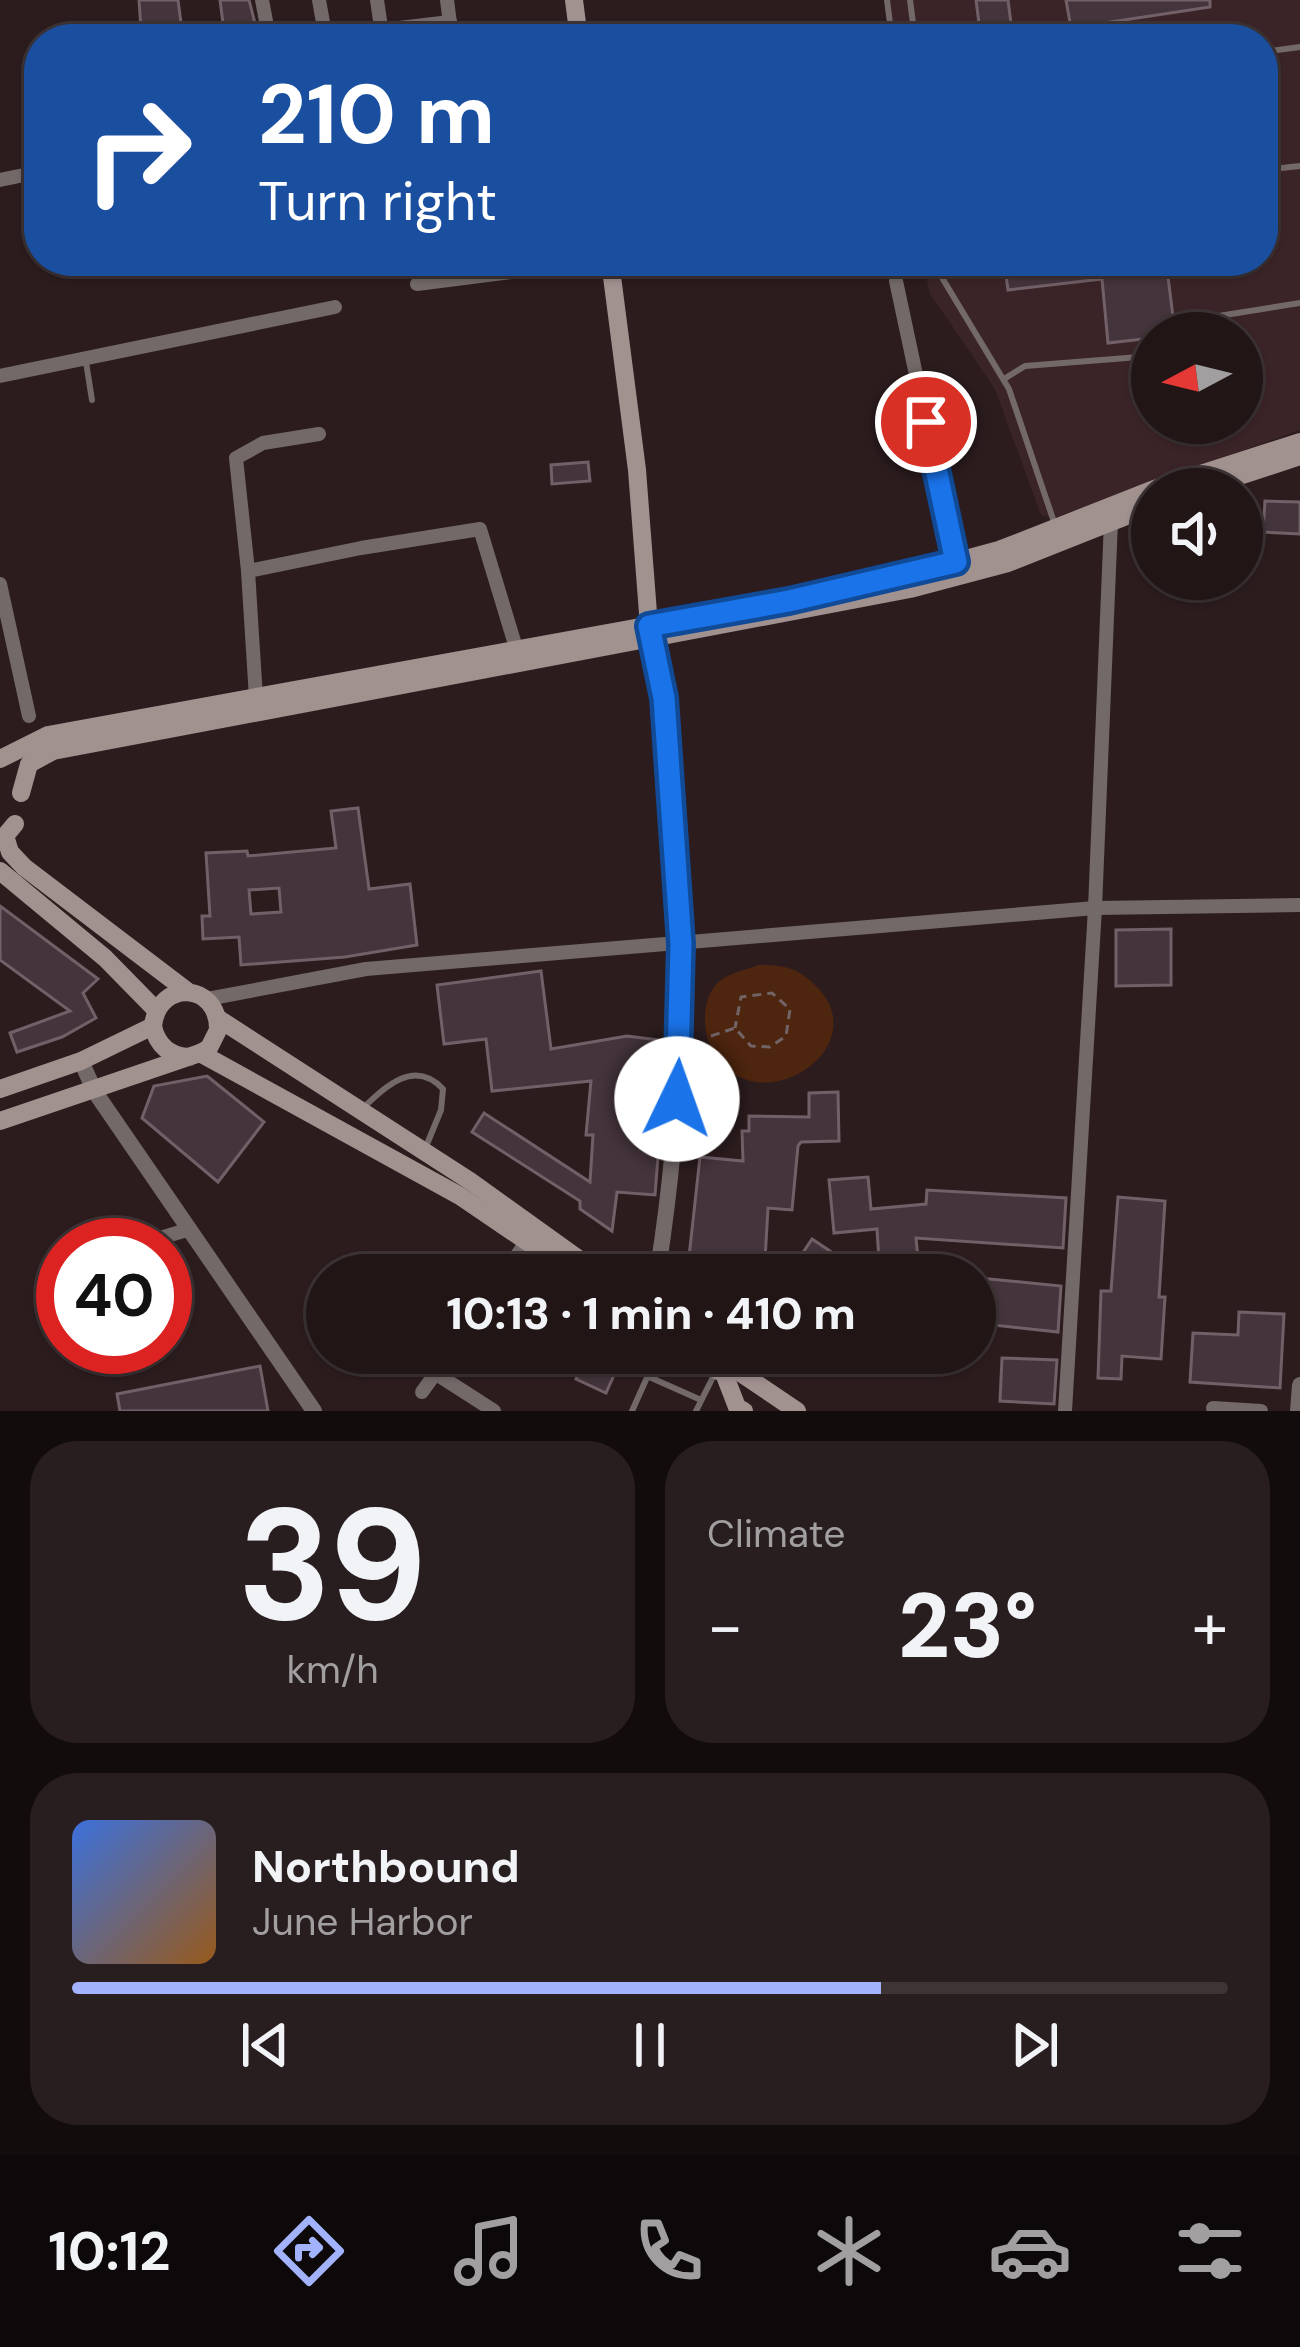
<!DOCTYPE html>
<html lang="en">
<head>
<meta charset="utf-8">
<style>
	:root { --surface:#211516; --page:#291e1f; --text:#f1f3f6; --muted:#a29fa1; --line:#3e3435; --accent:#a2b2fd }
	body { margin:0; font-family:"DM Sans",sans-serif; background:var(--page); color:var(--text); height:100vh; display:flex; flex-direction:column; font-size:45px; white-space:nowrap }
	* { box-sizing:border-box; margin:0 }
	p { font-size:39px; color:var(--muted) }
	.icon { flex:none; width:66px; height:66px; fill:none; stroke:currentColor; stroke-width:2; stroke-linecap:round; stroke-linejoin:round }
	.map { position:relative; height:1411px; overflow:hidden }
	.details { display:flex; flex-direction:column; gap:30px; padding:30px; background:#120c0c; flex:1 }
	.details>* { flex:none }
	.top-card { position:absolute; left:24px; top:24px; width:1254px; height:252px; border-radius:48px; box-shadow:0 3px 9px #0004,0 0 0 3px var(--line); background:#1a4fa0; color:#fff; overflow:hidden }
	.needle { width:78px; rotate:263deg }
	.buttons { position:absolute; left:1131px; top:312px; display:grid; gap:24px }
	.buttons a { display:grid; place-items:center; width:132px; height:132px; border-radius:50%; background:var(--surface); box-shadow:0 3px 9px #0004,0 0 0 3px var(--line); font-size:60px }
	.speed { position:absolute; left:36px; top:1218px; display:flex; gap:24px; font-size:60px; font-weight:700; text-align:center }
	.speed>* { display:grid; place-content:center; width:156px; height:156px; border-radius:50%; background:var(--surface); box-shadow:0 3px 9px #0004,0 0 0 3px var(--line); line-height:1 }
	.speed .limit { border:18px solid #d22; background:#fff; color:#111 }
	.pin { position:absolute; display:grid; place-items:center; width:102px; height:102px; color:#fff; margin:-51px; border:6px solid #fff; border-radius:50%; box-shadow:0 3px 12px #0007 }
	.me { position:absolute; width:132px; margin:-66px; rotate:3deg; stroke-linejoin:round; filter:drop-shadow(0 0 9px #0008) }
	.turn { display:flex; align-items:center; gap:42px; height:252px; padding:0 36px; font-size:54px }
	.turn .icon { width:156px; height:156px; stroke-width:2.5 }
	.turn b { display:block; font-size:84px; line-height:102px }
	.big { font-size:90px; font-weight:800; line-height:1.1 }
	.details .card { flex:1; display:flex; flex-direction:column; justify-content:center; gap:18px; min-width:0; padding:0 42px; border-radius:48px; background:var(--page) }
	.details .dial { align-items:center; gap:0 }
	.dial b { font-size:156px; line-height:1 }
	.song { display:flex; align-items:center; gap:36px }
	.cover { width:144px; height:144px; border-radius:18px; background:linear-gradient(135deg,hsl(220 70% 55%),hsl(30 70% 35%)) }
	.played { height:12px; border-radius:6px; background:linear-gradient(90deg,var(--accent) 70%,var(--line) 70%) }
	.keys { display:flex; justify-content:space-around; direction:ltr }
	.heat { display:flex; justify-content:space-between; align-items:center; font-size:66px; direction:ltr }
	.details .tiles { flex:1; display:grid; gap:30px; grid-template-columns:1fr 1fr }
	.card:last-child { grid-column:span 2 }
	.trip { position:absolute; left:306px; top:1254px; width:690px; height:120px; border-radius:60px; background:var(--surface); box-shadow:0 3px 9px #0004,0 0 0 3px var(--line); font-weight:800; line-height:120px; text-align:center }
	.tabs { display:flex; height:192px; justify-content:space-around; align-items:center; background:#0d0809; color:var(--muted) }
	.tabs .icon { width:84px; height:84px }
	.tabs .on { color:var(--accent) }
	.tabs b { font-size:54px; color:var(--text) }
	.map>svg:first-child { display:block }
</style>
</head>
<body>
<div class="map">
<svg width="1300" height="1411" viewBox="0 0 1300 1411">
	<rect width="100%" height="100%" fill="#2c1c1e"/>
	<path fill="#3b2427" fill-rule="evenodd" d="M889 0H1300V430L1054 518 1041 515 995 389 929 292 924 261H1263V39H895ZM1152 333H1242V423H1152Z"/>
	<path fill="#4e250e" d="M759 965C785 965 799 968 817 987 877 1048 758 1126 714 1053 701 1032 700 992 724 978 734 972 748 969 759 965Z"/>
	<g fill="#44343b" stroke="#726068" stroke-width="3" fill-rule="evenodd">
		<polygon points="139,0 178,0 181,23 169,25 171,39 149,39 148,28 141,29"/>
		<polygon points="220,0 249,0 259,39 225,39"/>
		<polygon points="976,0 1008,0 1013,39 981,39"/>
		<polygon points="1066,0 1210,0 1210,7 1071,28"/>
		<polygon points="1004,261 1166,261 1175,333 1152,333 1152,338 1108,343 1102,279 1008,290"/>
		<polygon points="588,462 590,481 552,484 551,465"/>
		<polygon points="1265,501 1300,502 1300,534 1263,532"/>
		<path d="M358 808 369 889 410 884 417 945 345 957 241 965 239 937 203 939 202 916H210L206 853 247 851 248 856 336 848 331 811ZM279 888 281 912 251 914 249 890Z"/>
		<polygon points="0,906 98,979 83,993 96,1018 62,1037 17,1052 10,1033 70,1011 0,960"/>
		<polygon points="1171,929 1171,985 1116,986 1116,930"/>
		<polygon points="541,971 551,1049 627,1036 667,1041 655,1195 617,1192 612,1231 580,1209 580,1201 472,1132 484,1113 590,1182 593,1135 586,1135 591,1081 492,1091 486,1039 444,1044 437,985"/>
		<polygon points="207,1076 264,1122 218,1182 142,1118 154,1086"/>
		<polygon points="838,1092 839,1141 801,1142 798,1146 792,1210 768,1208 765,1260 730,1258 755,1275 687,1275 700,1157 743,1161 742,1131 749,1131 749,1116 809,1117 809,1093"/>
		<polygon points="868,1177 871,1209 926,1204 927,1190 1066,1198 1063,1248 916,1238 918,1258 879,1261 877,1229 834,1233 829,1180"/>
		<polygon points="1118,1197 1165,1201 1159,1297 1165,1297 1161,1359 1122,1356 1121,1379 1098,1378 1101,1291 1111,1291"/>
		<polygon points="812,1239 845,1261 867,1275 788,1275"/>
		<polygon points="979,1278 1061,1286 1058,1332 975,1323"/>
		<polygon points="1239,1312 1284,1314 1280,1388 1190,1382 1193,1333 1238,1335"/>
		<polygon points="588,1353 622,1357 606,1393 576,1379"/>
		<polygon points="1002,1358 1057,1360 1054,1404 1000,1401"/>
		<polygon points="260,1366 268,1411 120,1411 117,1394"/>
	</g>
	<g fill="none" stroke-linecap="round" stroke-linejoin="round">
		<polyline stroke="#726466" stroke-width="3" stroke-dasharray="9 6" stroke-linecap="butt" points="711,1036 735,1028 751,1046 770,1047 786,1036 790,1009 772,993 741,997 735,1028"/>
		<g stroke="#726968" stroke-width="6">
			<polyline points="887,0 892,39"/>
			<polyline points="910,0 915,39"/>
			<polyline points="815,39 835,39"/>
			<polyline points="1263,52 1300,47"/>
			<polyline points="1263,170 1300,166"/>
			<polyline points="932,261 1009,389 1054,522"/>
			<polyline points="1193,333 1206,318 1300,303"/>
			<polyline points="86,362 92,400"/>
			<polyline points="1004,379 1025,366 1152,356"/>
			<path d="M362 1109C385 1087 414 1058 443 1089L441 1110 425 1149"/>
			<polyline points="647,1376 701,1400"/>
			<polyline points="632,1411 658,1353"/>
			<polyline points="696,1411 716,1371"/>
		</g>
		<g stroke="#726968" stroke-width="14">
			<polyline points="262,0 266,21"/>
			<polyline points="319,0 326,39"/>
			<polyline points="377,0 382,34"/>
			<polyline points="447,0 452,39"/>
			<polyline points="382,30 450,22"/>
			<polyline points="0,180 39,172"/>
			<polyline points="454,261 456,279"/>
			<polyline points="896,281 956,562"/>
			<polyline points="417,284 598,261"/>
			<polyline points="0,376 335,307"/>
			<polyline points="248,571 236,458 263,443 319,434"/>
			<polyline points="0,584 29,716"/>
			<polyline points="256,698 248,571 361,548 480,529 517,651"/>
			<polyline points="207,999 366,969 1095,908 1300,905"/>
			<polyline points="137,1245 190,1229"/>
			<polyline points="503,1275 527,1241"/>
			<polyline points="509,1353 522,1362"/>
			<polyline points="435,1373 494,1411"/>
			<polyline points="422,1392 450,1353"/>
			<polyline points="1213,1408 1261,1411"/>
			<polyline points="1065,1411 1095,908 1111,521"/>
		</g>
		<g stroke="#726968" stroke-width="16">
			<path d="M656 654C690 852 689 1076 657 1275"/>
			<polyline points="81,1061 95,1092 314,1411"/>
			<polyline points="1298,1411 1300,1385"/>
		</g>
		<g stroke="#a19290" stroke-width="18">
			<polyline points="574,0 579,39"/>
			<polyline points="610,261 637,470 649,626 656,654"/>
			<polyline points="1154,489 1300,442"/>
			<polyline points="1200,489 1300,456"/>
			<polyline points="0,759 48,735 789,600 918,572 999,550 1152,490"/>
			<polyline points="21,793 29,764 53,751 910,589 1008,563 1152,506"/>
			<polyline points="15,824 5,836 10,852 24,867 187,991"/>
			<polyline points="0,871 105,958 156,1010"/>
			<polyline points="219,1019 470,1181 601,1275"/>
			<polyline points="200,1053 460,1196 576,1275"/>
			<polyline points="0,1089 81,1061 153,1026"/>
			<path d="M0 1121 200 1053 209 1048 218 1030C219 982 158 979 153 1026 157 1045 169 1056 189 1057"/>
			<polyline points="690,1353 718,1371"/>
			<polyline points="711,1353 797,1411"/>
			<polyline points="725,1376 737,1407 744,1411"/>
		</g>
	</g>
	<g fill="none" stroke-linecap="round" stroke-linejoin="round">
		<defs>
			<polyline id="route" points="677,1099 681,944 664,698 649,626 789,601 956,562 926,422"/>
		</defs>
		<use href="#route" stroke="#114b97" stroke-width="30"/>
		<use href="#route" stroke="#1a73e8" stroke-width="21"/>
	</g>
</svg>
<div class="buttons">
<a><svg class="needle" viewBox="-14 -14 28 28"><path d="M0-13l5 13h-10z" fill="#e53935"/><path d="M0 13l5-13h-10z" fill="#a29fa1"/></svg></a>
<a><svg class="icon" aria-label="sound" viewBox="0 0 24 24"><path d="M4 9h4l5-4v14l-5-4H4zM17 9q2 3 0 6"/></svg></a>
</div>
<div class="speed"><div class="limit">40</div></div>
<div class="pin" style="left:926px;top:422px;background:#d93025"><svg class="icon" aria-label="arrive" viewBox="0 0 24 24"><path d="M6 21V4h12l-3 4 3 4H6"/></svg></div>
<svg class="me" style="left:677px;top:1099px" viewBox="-20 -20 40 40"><circle r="19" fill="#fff"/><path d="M0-13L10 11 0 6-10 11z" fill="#1a73e8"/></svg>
<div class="trip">10:13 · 1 min · 410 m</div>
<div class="top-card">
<div class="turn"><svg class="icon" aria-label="right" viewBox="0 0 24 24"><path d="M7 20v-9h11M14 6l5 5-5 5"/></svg><div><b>210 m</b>Turn right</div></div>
</div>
</div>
<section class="details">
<div class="tiles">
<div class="card dial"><b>39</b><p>km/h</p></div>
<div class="card"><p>Climate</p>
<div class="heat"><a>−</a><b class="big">23°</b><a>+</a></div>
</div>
<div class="card">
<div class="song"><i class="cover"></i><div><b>Northbound</b><p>June Harbor</p></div></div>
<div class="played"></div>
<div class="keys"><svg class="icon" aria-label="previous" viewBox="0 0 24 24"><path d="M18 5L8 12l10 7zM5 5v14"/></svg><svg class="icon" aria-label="pause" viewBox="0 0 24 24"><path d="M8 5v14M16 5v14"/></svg><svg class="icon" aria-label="next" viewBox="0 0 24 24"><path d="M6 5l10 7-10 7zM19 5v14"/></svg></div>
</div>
</div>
</section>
<nav class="tabs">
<b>10:12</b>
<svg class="icon on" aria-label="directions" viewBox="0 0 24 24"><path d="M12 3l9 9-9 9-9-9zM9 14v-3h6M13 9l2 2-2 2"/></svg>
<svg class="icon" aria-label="music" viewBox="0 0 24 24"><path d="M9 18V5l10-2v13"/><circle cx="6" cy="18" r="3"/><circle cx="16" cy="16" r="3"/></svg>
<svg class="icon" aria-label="phone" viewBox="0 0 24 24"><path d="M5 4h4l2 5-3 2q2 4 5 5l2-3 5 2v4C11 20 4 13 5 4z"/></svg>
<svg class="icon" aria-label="climate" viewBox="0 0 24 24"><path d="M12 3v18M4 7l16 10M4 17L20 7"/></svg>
<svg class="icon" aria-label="car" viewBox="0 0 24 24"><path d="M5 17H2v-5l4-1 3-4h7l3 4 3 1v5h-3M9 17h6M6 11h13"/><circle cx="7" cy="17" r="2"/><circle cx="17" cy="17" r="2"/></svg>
<svg class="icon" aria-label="filters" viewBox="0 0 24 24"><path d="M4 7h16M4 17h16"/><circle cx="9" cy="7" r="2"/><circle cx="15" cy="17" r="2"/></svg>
</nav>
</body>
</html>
